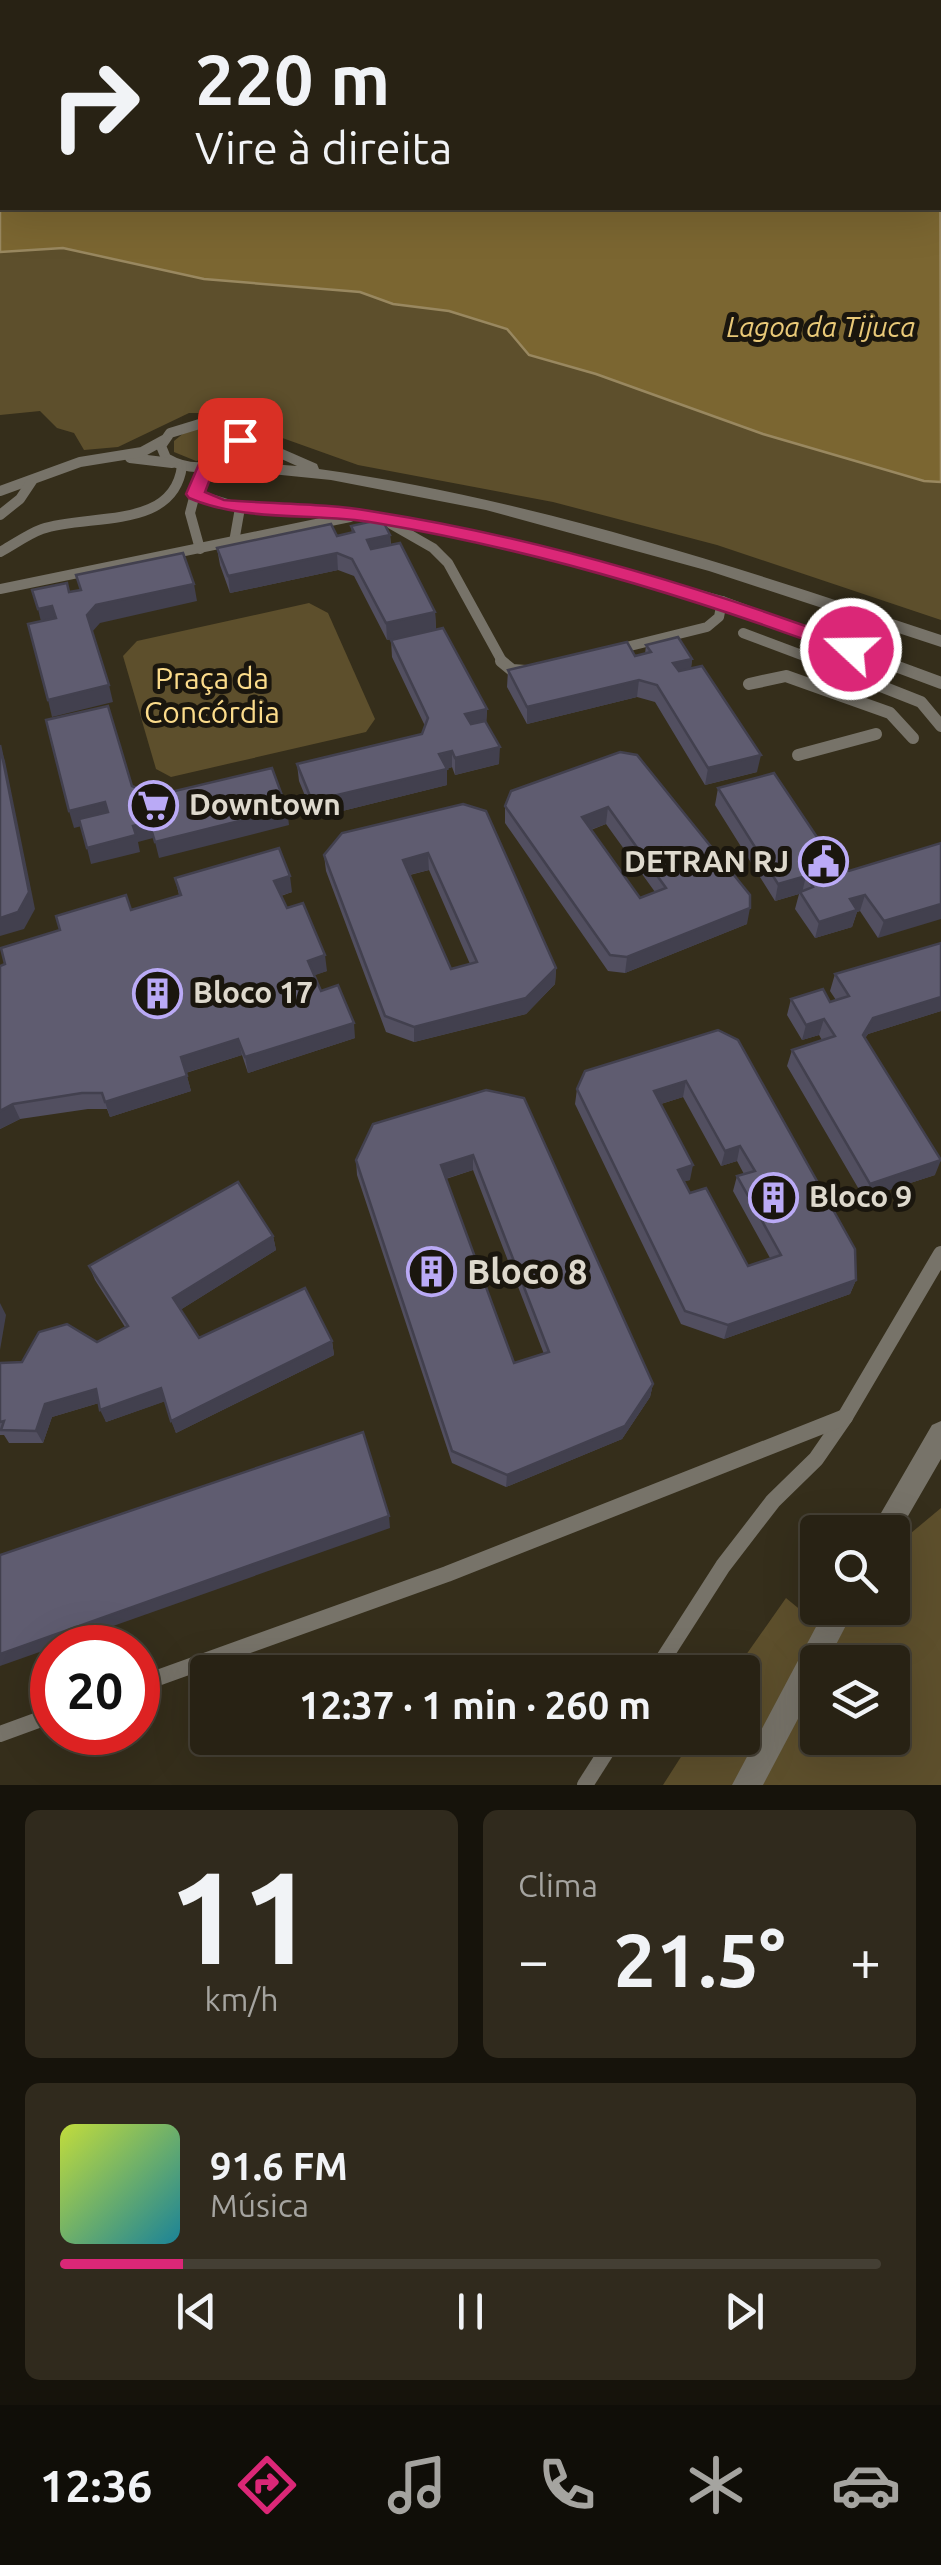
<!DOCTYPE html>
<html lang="pt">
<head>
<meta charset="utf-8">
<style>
	:root { --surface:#282214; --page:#302a1d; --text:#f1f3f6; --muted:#a5a4a0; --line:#443f34; --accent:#db2777 }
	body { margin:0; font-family:Ubuntu,sans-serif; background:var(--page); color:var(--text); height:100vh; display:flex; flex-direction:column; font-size:38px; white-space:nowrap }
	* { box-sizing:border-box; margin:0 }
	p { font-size:32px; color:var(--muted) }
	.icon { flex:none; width:55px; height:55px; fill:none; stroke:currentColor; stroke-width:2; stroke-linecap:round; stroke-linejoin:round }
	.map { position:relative; height:1785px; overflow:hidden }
	.side { display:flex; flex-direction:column; gap:25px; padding:25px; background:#16130b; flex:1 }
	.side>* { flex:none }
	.guide { position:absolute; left:0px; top:0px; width:942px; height:210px; box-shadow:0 10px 40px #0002,0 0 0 2px var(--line); background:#282214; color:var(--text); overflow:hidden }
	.buttons { position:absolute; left:800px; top:1515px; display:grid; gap:20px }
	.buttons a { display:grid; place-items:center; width:110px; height:110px; border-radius:10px; background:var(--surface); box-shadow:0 10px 40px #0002,0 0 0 2px var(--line); font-size:50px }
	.speed { position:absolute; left:30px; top:1625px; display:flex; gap:20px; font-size:50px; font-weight:700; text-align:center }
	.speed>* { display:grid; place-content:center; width:130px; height:130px; border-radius:50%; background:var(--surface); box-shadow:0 10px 40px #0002,0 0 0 2px var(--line); line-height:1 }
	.speed .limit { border:15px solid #d22; background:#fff; color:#111 }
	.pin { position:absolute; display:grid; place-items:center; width:85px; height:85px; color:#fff; margin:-42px; border-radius:20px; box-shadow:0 5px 15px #0006 }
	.me { position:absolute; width:110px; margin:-55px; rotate:291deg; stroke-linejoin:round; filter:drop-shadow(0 0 8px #0008) }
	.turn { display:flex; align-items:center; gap:35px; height:210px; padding:0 30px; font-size:45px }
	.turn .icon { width:130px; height:130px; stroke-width:2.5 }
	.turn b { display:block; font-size:70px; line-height:85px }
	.big { font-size:75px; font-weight:600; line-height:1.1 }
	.side .tile { flex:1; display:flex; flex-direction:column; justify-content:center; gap:15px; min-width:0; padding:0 35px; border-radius:15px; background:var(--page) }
	.side .dial { align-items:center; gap:0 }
	.dial b { font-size:130px; line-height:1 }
	.song { display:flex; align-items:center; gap:30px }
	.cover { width:120px; height:120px; border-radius:15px; background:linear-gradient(135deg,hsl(70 70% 55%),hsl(190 70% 35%)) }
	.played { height:10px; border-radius:5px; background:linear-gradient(90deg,var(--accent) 15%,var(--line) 15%) }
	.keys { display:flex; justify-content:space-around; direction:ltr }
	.heat { display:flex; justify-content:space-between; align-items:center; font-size:55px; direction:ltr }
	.side .tiles { flex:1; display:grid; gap:25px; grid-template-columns:1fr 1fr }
	.tile:last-child { grid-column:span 2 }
	.trip { position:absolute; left:190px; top:1655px; width:570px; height:100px; border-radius:10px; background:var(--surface); box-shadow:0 10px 40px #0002,0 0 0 2px var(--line); font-weight:600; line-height:100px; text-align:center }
	.tabs { display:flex; height:160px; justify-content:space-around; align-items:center; background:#100e08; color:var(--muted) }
	.tabs .icon { width:70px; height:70px }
	.tabs .current { color:var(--accent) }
	.tabs b { font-size:45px; color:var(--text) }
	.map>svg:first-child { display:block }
</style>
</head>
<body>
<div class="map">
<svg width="941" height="1785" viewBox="0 0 941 1785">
	<rect width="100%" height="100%" fill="#352e1b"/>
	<g fill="#5d4f2c" fill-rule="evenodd">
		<polygon points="63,248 204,279 360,292 393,304 449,311 507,329 529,355 596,374 763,434 924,481 941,482 941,620 717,545 553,502 358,465 260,430 250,420 226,413 189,413 118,447 84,450 74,433 57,428 40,411 0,415 0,252"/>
		<polygon points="203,428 229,439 223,454 196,461 174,452 174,441 185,432"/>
		<polygon points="309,603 328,613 375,719 366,732 171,777 156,769 123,656 137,641"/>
		<path d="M941 1508V1785H663L693 1738H742V1672H734L786 1598 809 1617 820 1608H892L893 1548ZM818 1662H892V1738H818Z"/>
	</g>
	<polygon fill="#7b6631" stroke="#998860" stroke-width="2.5" points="940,33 941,482 924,481 763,434 596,374 529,355 507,329 449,311 393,304 360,292 204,279 63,248 0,252 0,59 2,208 940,208"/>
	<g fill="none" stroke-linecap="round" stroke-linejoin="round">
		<g stroke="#777369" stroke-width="10">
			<path d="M206 422 237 434 240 447C220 470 192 473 166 458L161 446 170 433Z"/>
			<polyline points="130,458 172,463"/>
			<polyline points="205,468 195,494 240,508 373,516 530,549 722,601 889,663"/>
			<polyline points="0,491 80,462 142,452 164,440"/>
			<polyline points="195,494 190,513 200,549"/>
			<polyline points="0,515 20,499 32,481"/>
			<polyline points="391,524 433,548 448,563 503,663"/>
			<polyline points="234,542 240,508"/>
			<path d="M0 552C13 545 28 534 42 529 88 513 174 531 182 466"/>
			<polyline points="0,589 350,517"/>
			<polyline points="743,633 823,663"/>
			<polyline points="614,650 707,627 719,617 722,601"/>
		</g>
		<g stroke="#777369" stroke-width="12">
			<polyline points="501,661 512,670 526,671"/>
			<polyline points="817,661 921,702 941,726"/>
			<polyline points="882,661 941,683"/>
			<polyline points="749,684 786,676 890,713 913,738"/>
			<polyline points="798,755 876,734"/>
		</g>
		<g stroke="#777369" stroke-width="16">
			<polyline points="655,1672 723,1566 773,1501 816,1459 845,1417 941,1254"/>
			<polyline points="138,1685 447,1574 845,1417"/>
			<polyline points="0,1734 52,1715"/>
			<polyline points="585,1785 615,1738"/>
		</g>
		<g fill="#777369" fill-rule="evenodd">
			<polygon points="399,0 425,0 426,2 402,2"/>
			<path d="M237 429 317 464 319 469C532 499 737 567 941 635V647L709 571 486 510 331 480 211 468 208 465 216 460 297 466 232 437V431Z"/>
			<polygon points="941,1421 941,1459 893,1542 892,1532 870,1532 932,1425"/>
			<polygon points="826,1608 855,1608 827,1662 818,1662 818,1681 763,1785 732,1785"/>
		</g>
		<rect fill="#9f998a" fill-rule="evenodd" x="0" y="50" width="2" height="6"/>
	</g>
	<g fill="#524f60" fill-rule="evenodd">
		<polygon points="351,526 390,535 391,544 435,612 436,629 387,640 354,576 338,570 230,593 220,565 217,548 337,536 352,533"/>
		<polygon points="391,640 487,709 486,724 499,764 455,775 452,767 447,769 447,785 314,818 299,781 297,764 422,734 425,726 392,657"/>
		<polygon points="646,645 692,659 691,668 757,772 705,785 655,702 637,697 527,724 507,687 508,670 635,656 645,654"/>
		<path d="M620 752 747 924 625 973 608 971 505 823V806ZM606 824 655 892 640 898 591 830Z"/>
		<polygon points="718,788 849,871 941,843 878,938 860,911 857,912 852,927 815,938 795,909 799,894 775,901 715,805"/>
		<path d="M463 804 556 968 555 984 526 1014 414 1042 386 1032 326 871 324 855ZM429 870 470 964 451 969 410 875Z"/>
		<polygon points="175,878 292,892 281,896 287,908 327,971 314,975 321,991 355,1038 248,1073 242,1055 186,1073 191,1091 110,1117 107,1109 88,1109 20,1119 0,1129 0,966 131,910 179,895"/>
		<polygon points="941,943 941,1011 868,1034 865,1038 935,1175 864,1198 787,1066 792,1050 822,1040 819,1035 802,1040 787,1015 791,999 830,1002 836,1000 830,991 835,974"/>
		<path d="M718 1030 856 1280 850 1294 724 1339 681 1324 575 1104 577 1089ZM683 1097 721 1166 737 1161 744 1174 737 1176 733 1191 770 1258 748 1266 690 1193 684 1181 690 1180 661 1104Z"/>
		<path d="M486 1090 653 1384 650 1397 622 1439 506 1487 452 1463 357 1175 356 1160ZM473 1170 544 1354 514 1363 446 1179Z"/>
		<polygon points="273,1236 276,1250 180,1310 199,1338 332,1341 334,1355 176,1433 165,1401 106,1422 99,1403 52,1417 43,1443 9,1443 4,1435 0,1435 0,1363 22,1362 97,1342 125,1327 95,1280 89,1266"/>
	</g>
	<g fill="#42404e">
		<polygon points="390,535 391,552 368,557 367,540"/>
		<polygon points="337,553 338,570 230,593 228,576"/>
		<polygon points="194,584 197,601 100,623 92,632 87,615 96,605"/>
		<polygon points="52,606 56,623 42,626 38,609"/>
		<polygon points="435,612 436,629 387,640 386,623"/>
		<polygon points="692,659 690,676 671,680 673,663"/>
		<polygon points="639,680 637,697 527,724 527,707"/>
		<polygon points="109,685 113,702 52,717 48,700"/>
		<polygon points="487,709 486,726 465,731 465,714"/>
		<polygon points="0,745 5,761 35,909 24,929 0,936"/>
		<polygon points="500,747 499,764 455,775 455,758"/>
		<polygon points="452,751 452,767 447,769 447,785 314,818 312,801"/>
		<polygon points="761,755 757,772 705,785 708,768"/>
		<polygon points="105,802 109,819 74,828 69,811"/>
		<polygon points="608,807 606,824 581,833 582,817"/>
		<polygon points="287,809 289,825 159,858 155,842"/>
		<polygon points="149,822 153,838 138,842 140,852 91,864 87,848 133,826"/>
		<polygon points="428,853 429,870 404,876 403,860"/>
		<polygon points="290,876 292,892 276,897 274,881"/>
		<polygon points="806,876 802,893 775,901 778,884"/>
		<polygon points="865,895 860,911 857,912 852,927 815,938 819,922 850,899"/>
		<polygon points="941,904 941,919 878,938 884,921"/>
		<polygon points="750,908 747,924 625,973 627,957"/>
		<polygon points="325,955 327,971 310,977 308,961"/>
		<polygon points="556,968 555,984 526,1014 414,1042 414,1027"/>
		<polygon points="941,997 941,1011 868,1034 857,1050 863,1035 873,1018"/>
		<polygon points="824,1019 819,1035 802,1040 806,1025"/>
		<polygon points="354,1023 355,1038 248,1073 245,1057"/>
		<polygon points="238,1039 242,1055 185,1073 181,1057"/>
		<polygon points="187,1076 191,1091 110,1117 105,1102"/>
		<polygon points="686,1081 683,1097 651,1107 654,1091"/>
		<polygon points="13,1104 20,1119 0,1129 0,1111"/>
		<polygon points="740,1146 737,1161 721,1166 725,1151"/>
		<polygon points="473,1155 473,1170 441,1180 441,1165"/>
		<polygon points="941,1160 935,1175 864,1198 870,1184"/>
		<polygon points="693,1165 690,1180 675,1184 678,1170"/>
		<polygon points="273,1236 276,1250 177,1312 173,1298"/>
		<polygon points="856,1280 850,1294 724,1339 728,1325"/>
		<polygon points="0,1303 6,1315 0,1350"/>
		<polygon points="332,1341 334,1355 176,1433 171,1421"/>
		<polygon points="653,1384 650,1397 622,1439 506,1487 507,1475"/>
		<polygon points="161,1388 166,1401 106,1422 100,1410"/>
		<polygon points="96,1389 102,1402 52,1417 43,1443 36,1431 45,1404"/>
		<polygon points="389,1516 390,1528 0,1666 0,1654"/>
	</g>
	<g fill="#5f5c70" stroke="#42404e" stroke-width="2.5" fill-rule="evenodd">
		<polygon points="382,519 390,535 367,540 371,549 400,543 435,612 386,623 352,559 337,553 228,576 217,548 331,524 337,536 354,532 351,526"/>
		<polygon points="183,553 194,584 96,605 87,615 109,685 48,700 28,624 56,618 52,606 38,609 32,590 67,583 69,592 81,590 76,575"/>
		<polygon points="443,628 487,709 465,714 471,724 485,721 500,747 455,758 452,751 439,754 447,769 312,801 297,764 422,734 428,718 391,640"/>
		<polygon points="678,637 692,659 673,663 679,671 702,666 761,755 708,768 657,685 639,680 527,707 508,670 627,642 635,656 651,652 646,645"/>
		<polygon points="108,706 132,786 154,796 272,768 287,809 155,842 149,822 133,826 136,835 87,848 79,819 108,812 105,802 69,811 46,720"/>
		<polygon points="0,745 29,892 18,912 0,918"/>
		<path d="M620 752 637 755 750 895V908L627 957 610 955 505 806 511 791ZM608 807 666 888 640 898 582 817Z"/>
		<polygon points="774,773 833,861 849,871 941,843 941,904 884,921 865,895 850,899 857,910 819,922 800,892 813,887 806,876 778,884 718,788"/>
		<path d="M463 804 486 811 556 968 526 998 414 1027 385 1016 324 855 342 833ZM428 853 477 962 451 969 403 860Z"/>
		<polygon points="279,848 290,876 274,881 287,908 303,903 325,955 308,961 321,991 338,985 354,1023 245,1057 238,1039 181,1057 187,1076 105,1102 102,1093 82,1093 13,1104 0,1111 0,966 5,964 1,948 60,930 56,916 126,895 131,910 181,895 175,878"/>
		<polygon points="941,943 941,997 873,1018 863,1035 941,1160 870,1184 792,1050 835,1036 824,1019 806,1025 791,999 823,989 830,1002 849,996 835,974"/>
		<path d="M718 1030 738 1040 855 1249 856 1280 728 1325 685 1311 577 1089 585 1071ZM686 1081 725 1151 740 1146 755 1171 737 1176 781 1255 748 1266 706 1188 690 1193 678 1170 693 1165 654 1091Z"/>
		<path d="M486 1090 524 1098 653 1384 625 1426 507 1475 452 1451 356 1160 373 1124ZM473 1155 549 1352 514 1363 441 1165Z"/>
		<polygon points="238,1182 273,1236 173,1298 199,1338 305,1288 332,1341 171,1421 161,1388 100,1410 96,1389 45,1404 36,1431 1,1430 4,1421 0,1422 0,1363 22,1362 39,1332 67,1324 97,1342 128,1326 89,1266"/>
		<polygon points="363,1432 389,1516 0,1654 0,1555"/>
	</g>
	<path fill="#db2777" stroke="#8e194d" stroke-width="2.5" d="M240 435 249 440 244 454 213 471 205 492 224 500C274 504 326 503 376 512 541 538 702 587 858 645L861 649 858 654H844C692 597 536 550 376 523 314 512 247 523 189 498L186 494 199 464 228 451 234 437Z"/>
	<defs>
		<symbol id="supermarket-ring" viewBox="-11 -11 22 22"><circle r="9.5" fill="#1a160e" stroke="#baaaf6" stroke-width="1.5"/><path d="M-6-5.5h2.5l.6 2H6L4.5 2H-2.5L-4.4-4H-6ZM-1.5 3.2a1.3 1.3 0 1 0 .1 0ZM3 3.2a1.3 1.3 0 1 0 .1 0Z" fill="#baaaf6"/></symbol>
		<symbol id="civic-ring" viewBox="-11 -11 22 22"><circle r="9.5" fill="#1a160e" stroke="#baaaf6" stroke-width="1.5"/><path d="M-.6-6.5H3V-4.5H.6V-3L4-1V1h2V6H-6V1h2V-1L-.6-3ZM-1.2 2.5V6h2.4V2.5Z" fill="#baaaf6"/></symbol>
		<symbol id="building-ring" viewBox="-11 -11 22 22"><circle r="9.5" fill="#1a160e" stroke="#baaaf6" stroke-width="1.5"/><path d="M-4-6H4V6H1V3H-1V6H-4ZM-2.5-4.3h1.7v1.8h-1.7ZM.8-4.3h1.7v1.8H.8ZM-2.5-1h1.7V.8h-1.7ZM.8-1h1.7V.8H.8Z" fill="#baaaf6"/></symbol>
	</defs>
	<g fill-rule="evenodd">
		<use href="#supermarket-ring" x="126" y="778" width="55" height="55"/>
		<use href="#civic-ring" x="796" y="834" width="55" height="55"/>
		<use href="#building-ring" x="130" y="966" width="55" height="55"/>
		<use href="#building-ring" x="746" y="1170" width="55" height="55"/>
		<use href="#building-ring" x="404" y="1244" width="55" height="55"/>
	</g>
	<g text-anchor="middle" stroke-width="10" stroke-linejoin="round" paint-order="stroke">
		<g font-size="28" font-style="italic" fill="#e9c978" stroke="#1a160e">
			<text x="821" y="337">Lagoa da Tijuca</text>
		</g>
		<g font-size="30" fill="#fcdc8b" stroke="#1a160e">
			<text x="212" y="689">Praça da<tspan x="212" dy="34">Concórdia</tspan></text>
		</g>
		<g font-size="30" font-weight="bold" fill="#ded9cd" stroke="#1a160e" text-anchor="start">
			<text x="189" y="815">Downtown</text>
			<text x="789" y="872" text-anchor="end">DETRAN RJ</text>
			<text x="193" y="1003">Bloco 17</text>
			<text x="809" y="1207">Bloco 9</text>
		</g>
		<g font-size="35" font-weight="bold" fill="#ded9cd" stroke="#1a160e" text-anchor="start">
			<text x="467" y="1284">Bloco 8</text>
		</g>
	</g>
</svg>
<div class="buttons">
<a><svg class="icon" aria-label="search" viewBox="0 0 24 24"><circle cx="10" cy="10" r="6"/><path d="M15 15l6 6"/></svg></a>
<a><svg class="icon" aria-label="layers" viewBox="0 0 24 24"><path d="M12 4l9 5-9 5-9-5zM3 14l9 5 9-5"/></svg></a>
</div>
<div class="speed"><div class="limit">20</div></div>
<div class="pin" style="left:240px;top:440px;background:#d93025"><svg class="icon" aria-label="arrive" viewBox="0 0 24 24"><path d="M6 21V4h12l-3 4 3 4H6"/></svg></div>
<svg class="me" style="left:851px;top:649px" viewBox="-20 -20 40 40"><circle r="17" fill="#db2777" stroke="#fff" stroke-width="3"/><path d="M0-11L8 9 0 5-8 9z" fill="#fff"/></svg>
<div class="trip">12:37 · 1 min · 260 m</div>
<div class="guide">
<div class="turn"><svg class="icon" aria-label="right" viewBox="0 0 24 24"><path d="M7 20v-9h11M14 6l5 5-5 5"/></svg><div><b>220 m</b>Vire à direita</div></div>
</div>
</div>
<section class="side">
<div class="tiles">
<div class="tile dial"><b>11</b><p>km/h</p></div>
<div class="tile"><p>Clima</p>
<div class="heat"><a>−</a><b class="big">21.5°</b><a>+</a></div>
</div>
<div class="tile">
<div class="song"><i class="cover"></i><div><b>91.6 FM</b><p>Música</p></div></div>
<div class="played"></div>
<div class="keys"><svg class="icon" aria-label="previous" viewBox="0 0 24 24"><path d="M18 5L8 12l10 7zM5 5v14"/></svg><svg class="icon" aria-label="pause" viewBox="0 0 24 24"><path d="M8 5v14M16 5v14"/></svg><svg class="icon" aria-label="next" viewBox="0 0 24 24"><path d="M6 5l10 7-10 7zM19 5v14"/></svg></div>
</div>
</div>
</section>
<nav class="tabs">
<b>12:36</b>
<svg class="icon current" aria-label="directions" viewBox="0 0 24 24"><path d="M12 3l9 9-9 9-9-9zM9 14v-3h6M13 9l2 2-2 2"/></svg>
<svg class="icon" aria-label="music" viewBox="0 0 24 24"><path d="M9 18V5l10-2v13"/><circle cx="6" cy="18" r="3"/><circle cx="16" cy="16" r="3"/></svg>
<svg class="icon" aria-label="phone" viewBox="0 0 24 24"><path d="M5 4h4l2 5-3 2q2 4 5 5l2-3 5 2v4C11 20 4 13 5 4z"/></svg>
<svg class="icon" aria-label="climate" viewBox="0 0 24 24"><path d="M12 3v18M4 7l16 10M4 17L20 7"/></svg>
<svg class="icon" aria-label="car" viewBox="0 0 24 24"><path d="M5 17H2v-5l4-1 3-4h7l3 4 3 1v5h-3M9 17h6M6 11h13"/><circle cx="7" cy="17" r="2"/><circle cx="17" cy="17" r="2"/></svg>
</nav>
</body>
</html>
